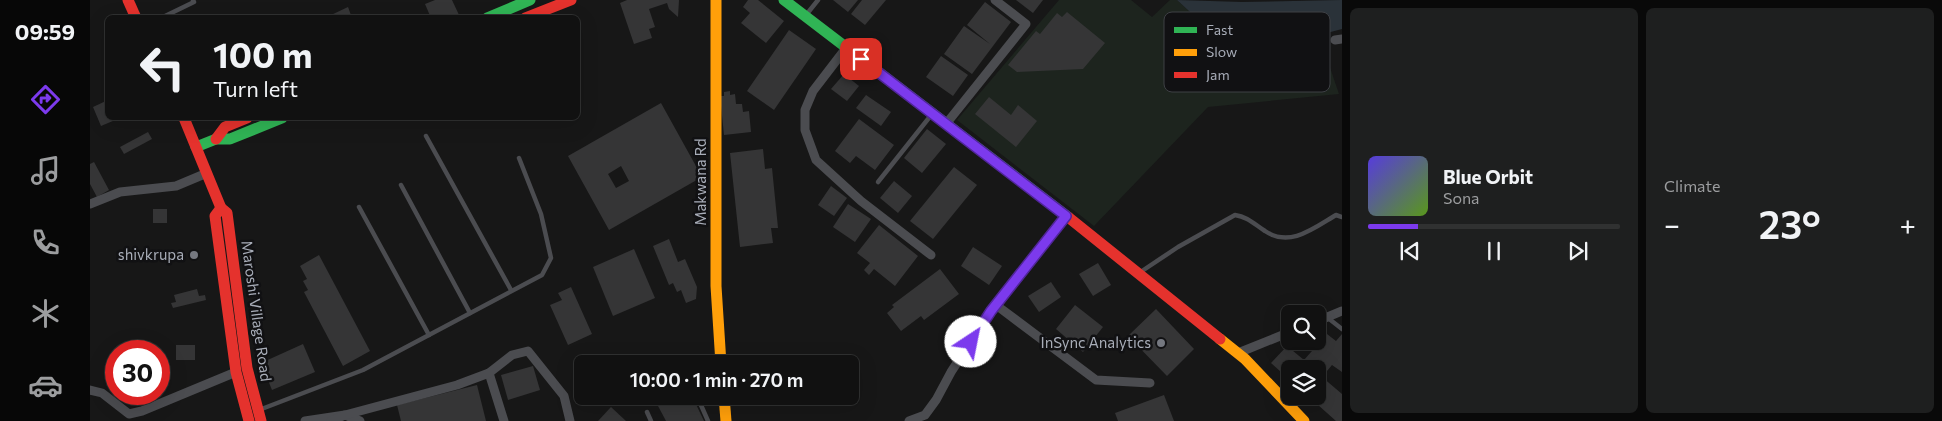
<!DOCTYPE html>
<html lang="en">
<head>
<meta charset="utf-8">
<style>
	:root { --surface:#111; --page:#1e1f1f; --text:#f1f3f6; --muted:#9c9d9f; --line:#303131; --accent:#7c3aed }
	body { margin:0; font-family:Commissioner,sans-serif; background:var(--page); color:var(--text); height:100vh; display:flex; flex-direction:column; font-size:19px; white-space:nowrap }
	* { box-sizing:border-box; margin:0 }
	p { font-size:16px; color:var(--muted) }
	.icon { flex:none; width:28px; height:28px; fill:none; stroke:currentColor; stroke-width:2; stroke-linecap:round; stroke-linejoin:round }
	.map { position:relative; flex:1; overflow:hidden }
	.panel { display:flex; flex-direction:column; gap:8px; padding:8px; background:#090909; width:600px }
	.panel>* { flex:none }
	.guide { position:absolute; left:15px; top:15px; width:475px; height:105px; border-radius:8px; box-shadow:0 5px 20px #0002,0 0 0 1px var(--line); background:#111; color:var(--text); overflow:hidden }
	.fabs { position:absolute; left:1191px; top:305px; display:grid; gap:10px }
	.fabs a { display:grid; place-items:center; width:45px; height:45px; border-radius:8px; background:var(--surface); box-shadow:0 5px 20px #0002,0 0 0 1px var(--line); font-size:25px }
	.speed { position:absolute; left:15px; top:340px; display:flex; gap:10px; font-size:25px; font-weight:700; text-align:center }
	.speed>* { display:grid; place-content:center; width:65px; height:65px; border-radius:50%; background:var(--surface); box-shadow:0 5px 20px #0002,0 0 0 1px var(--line); line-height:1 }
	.speed .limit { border:8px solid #d22; background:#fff; color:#111 }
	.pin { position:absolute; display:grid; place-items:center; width:42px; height:42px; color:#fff; margin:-21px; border-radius:10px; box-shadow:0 2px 8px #0006 }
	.me { position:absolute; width:55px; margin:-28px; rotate:34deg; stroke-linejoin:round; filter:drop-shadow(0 0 4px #0008) }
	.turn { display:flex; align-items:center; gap:18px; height:105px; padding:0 25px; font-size:22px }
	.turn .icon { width:65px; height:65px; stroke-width:2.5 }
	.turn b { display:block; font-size:35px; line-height:42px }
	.big { font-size:38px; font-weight:600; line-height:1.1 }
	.panel .widget { flex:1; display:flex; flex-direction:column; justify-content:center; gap:8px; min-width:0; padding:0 18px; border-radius:8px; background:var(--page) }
	.song { display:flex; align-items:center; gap:15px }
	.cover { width:60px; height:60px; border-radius:8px; background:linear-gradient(135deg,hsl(250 70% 55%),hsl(90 70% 35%)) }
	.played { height:5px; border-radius:2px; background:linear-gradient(90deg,var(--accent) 20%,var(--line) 20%) }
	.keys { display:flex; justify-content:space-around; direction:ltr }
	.heat { display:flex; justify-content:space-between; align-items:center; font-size:28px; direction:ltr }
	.panel .tiles { flex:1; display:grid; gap:8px; grid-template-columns:repeat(2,1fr) }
	.trip { position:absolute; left:484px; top:355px; width:285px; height:50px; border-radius:8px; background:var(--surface); box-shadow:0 5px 20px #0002,0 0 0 1px var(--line); font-weight:600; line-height:50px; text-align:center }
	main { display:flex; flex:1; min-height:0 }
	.menu { display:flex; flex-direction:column; width:90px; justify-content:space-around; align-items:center; background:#070707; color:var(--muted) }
	.menu .icon { width:35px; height:35px }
	.menu .active { color:var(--accent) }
	.menu b { font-size:22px; color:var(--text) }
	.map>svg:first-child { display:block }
</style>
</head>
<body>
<main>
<nav class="menu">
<b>09:59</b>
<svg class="icon active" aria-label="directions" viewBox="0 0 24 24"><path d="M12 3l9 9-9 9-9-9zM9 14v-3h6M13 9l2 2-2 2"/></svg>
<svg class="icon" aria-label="music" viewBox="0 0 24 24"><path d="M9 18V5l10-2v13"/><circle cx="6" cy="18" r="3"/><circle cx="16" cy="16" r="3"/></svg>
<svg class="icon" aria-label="phone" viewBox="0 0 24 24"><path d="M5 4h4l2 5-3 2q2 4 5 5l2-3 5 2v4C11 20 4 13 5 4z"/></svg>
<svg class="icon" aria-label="climate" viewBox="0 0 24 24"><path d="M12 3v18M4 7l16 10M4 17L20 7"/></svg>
<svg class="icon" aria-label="car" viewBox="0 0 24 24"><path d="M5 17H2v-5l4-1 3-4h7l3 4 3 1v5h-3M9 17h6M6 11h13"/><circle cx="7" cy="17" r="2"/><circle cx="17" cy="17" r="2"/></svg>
</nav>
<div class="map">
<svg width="1252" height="421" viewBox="0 0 1252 421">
	<rect width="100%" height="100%" fill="#171717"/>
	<polygon fill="#1d241e" points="969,0 1041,0 1062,17 1080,0 1087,0 1125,35 1144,45 1229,35 1249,94 1118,107 1004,226 867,120"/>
	<polygon fill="#2a3239" points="1087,0 1152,2 1252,0 1252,29 1229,35 1144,45 1125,35"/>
	<g fill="#353536" fill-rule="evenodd">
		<polygon points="345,0 362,0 369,15 364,18 341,18 335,4"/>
		<polygon points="537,0 589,0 588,17 579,9 577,3 559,9 565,27 559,29 562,38 544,44 530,3"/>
		<polygon points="658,0 668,0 694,21 676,43 651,23 660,13 653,7"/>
		<polygon points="743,0 768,0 758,12"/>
		<polygon points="772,0 796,0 775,25 761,14"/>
		<polygon points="926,0 953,0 943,13"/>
		<polygon points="895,2 921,22 882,74 854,54 874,26 900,44 877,25"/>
		<polygon points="258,7 262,18 239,18 239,16"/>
		<polygon points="977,12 1015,43 993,69 927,72 918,65 946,31 950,34 967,13 972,17"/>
		<polygon points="699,30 726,49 684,110 657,91"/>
		<polygon points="851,56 878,75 863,96 836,77"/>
		<polygon points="754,74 769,86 757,101 741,89"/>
		<polygon points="640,91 640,95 645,94 646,104 652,104 653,112 659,111 661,132 634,135 630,96 634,96 634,92"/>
		<polygon points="776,95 801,112 791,126 766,108"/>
		<polygon points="899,97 921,115 928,105 947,121 926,147 885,114"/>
		<polygon points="18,100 18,118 30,118 11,126 3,107"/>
		<path d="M571 103 612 177 519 230 478 156ZM531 166 539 181 526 188 518 174Z"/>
		<polygon points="769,119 804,145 785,170 766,156 760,163 745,151"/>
		<polygon points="837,129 856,144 832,173 814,158"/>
		<polygon points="58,132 62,139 34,154 30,147"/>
		<polygon points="673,149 675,169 682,168 688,228 681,228 683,243 650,247 640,153"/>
		<polygon points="4,162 19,190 7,197 0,184 0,164"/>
		<polygon points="864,167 887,185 843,239 820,221"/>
		<polygon points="804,181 822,196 808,213 790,198"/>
		<polygon points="741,186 757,198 744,216 728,205"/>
		<polygon points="758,204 781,219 765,242 743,227"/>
		<rect x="63" y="209" width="14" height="14"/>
		<polygon points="789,225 828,256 805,286 784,269 779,275 774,270 780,263 767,253"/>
		<polygon points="579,239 588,262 595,259 607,287 606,299 596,303 591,290 587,292 583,283 579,285 563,246"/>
		<polygon points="883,247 912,266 899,285 871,266"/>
		<polygon points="544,249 565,298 523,316 503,267"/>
		<polygon points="229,255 280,351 253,366 214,292 218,290 213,281 217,279 210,266"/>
		<polygon points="1008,263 1021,285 1003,296 989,274"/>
		<polygon points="850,269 869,294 834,320 831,316 811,331 797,313 804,307 802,305"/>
		<polygon points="961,282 971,297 949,312 938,296"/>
		<polygon points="481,287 502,334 478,345 460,305 472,300 468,293"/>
		<polygon points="107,289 109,296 115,295 116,300 83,308 81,303 86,302 84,295"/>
		<polygon points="985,305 1013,327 993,352 966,329"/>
		<polygon points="1066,309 1104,349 1077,376 1038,336"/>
		<polygon points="1237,334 1246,341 1252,334 1252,372 1242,365 1232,377 1252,394 1252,421 1246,421 1218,396 1228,396 1228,369 1200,369 1200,380 1181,363 1197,346 1214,360"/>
		<polygon points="213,344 225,372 182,390 171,363"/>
		<rect x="86" y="345" width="19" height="15"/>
		<polygon points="443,366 450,390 418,400 411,375"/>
		<polygon points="387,385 396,421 311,421 307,405"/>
		<polygon points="1074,395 1084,421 1028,421 1025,413"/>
		<polygon points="583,396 602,396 614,421 576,421 567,404"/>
		<polygon points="521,407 536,421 508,421"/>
	</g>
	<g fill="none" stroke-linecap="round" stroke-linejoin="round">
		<g stroke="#4b4c50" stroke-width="4.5">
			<polyline points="716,15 728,0"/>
			<polyline points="71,18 104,2 103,0"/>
			<polyline points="336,136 421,290"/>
			<polyline points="788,182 842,114"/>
			<polyline points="311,185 380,313"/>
			<polyline points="269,207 339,335"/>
			<path d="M1049 273 1088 247 1145 215C1158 217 1164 224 1175 231 1200 248 1224 228 1246 215L1252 217"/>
			<polyline points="1238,318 1252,329"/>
			<polyline points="607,396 618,421"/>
			<polyline points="169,410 273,370 452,275 461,258 451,214 429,158"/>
			<polyline points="557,412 561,421"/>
		</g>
		<g stroke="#4b4c50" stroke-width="9">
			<polyline points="1245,40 1252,39"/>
			<polyline points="756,48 723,91 715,110 715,130 726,160 771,201 841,255"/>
			<polyline points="856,124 936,24 905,0"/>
			<polyline points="0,204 30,192 86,186 117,173"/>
			<polyline points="906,305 1006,380 1060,383"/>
			<polyline points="1228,321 1252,311"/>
			<polyline points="1148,353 1200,332"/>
			<polyline points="399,373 414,421"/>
			<polyline points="0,390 12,393 39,414 52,411 146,372"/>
			<polyline points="215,421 255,415 270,421"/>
			<polyline points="241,421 255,415 367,385 399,373 422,355 438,351 474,396 480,421"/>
			<polyline points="819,421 835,415 846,400 861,372 901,311 976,216"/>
		</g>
		<g stroke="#30b455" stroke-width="11">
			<polyline points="694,0 978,217"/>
			<polyline points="397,18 440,0"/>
			<polyline points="106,147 126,139 140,139 192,118"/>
		</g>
		<g stroke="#ff9f0a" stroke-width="11">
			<polyline points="626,0 626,286 631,364"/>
			<polyline points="1130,339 1155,359 1214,421"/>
			<polyline points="634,396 636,421"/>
		</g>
		<g stroke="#e5322d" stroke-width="11">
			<polyline points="38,0 46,18"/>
			<polyline points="435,18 481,0"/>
			<polyline points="94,118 131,208 137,213 157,368 171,421"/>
			<polyline points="126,139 135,127 157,118"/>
			<polyline points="131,208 125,216 146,372 159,421"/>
			<polyline points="978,217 1130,339"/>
		</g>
	</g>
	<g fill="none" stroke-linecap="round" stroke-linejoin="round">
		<defs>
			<polyline id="route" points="771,59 976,216 901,311 881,342"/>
		</defs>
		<use href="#route" stroke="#51269a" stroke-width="12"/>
		<use href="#route" stroke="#7c3aed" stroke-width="9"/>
	</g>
	<g fill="#757880" stroke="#111113" stroke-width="2">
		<circle cx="104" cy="255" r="5"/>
		<circle cx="1071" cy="343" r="5"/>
	</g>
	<g text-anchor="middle" stroke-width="5" stroke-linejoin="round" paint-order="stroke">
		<g font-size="15" fill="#a8adb8" stroke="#111113">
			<text transform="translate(611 182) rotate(-90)" y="5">Makwana Rd</text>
			<text transform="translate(166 311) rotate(82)" y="5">Maroshi Village Road</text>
		</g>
		<g font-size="15" fill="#a8adb8" stroke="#111113" text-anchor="end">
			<text x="94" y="260">shivkrupa</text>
			<text x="1061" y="348">InSync Analytics</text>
		</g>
	</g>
	<rect x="1074" y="12" width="166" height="80" rx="8" fill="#111113" stroke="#3e4045" stroke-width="1"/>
	<rect x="1084" y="27" width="23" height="6" fill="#30b455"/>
	<rect x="1084" y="49" width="23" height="7" fill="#ff9f0a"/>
	<rect x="1084" y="72" width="23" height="6" fill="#e5322d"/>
	<g font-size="14" fill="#a8adb8">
		<text x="1116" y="35">Fast</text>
		<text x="1116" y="57">Slow</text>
		<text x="1116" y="80">Jam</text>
	</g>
</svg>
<div class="fabs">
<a><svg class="icon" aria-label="search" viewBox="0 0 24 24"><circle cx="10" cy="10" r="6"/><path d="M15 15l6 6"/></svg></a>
<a><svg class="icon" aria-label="layers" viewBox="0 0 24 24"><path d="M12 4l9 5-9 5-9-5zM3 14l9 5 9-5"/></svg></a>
</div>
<div class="speed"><div class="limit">30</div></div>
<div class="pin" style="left:771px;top:59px;background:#d93025"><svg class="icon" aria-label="arrive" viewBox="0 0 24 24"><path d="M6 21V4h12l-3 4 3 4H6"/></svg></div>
<svg class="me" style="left:881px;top:342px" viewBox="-20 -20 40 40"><circle r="19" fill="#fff"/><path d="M0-13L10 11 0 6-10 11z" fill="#7c3aed"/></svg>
<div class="trip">10:00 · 1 min · 270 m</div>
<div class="guide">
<div class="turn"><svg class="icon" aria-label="left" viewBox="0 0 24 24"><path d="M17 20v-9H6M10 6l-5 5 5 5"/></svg><div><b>100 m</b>Turn left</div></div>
</div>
</div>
<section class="panel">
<div class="tiles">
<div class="widget">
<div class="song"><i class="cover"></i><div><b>Blue Orbit</b><p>Sona</p></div></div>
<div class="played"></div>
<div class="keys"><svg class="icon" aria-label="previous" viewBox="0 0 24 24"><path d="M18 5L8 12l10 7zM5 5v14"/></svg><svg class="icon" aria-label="pause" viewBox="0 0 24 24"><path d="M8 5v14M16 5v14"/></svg><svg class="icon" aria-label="next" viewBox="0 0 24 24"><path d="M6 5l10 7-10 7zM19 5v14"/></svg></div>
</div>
<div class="widget"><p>Climate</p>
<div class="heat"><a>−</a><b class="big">23°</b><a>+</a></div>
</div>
</div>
</section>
</main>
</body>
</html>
